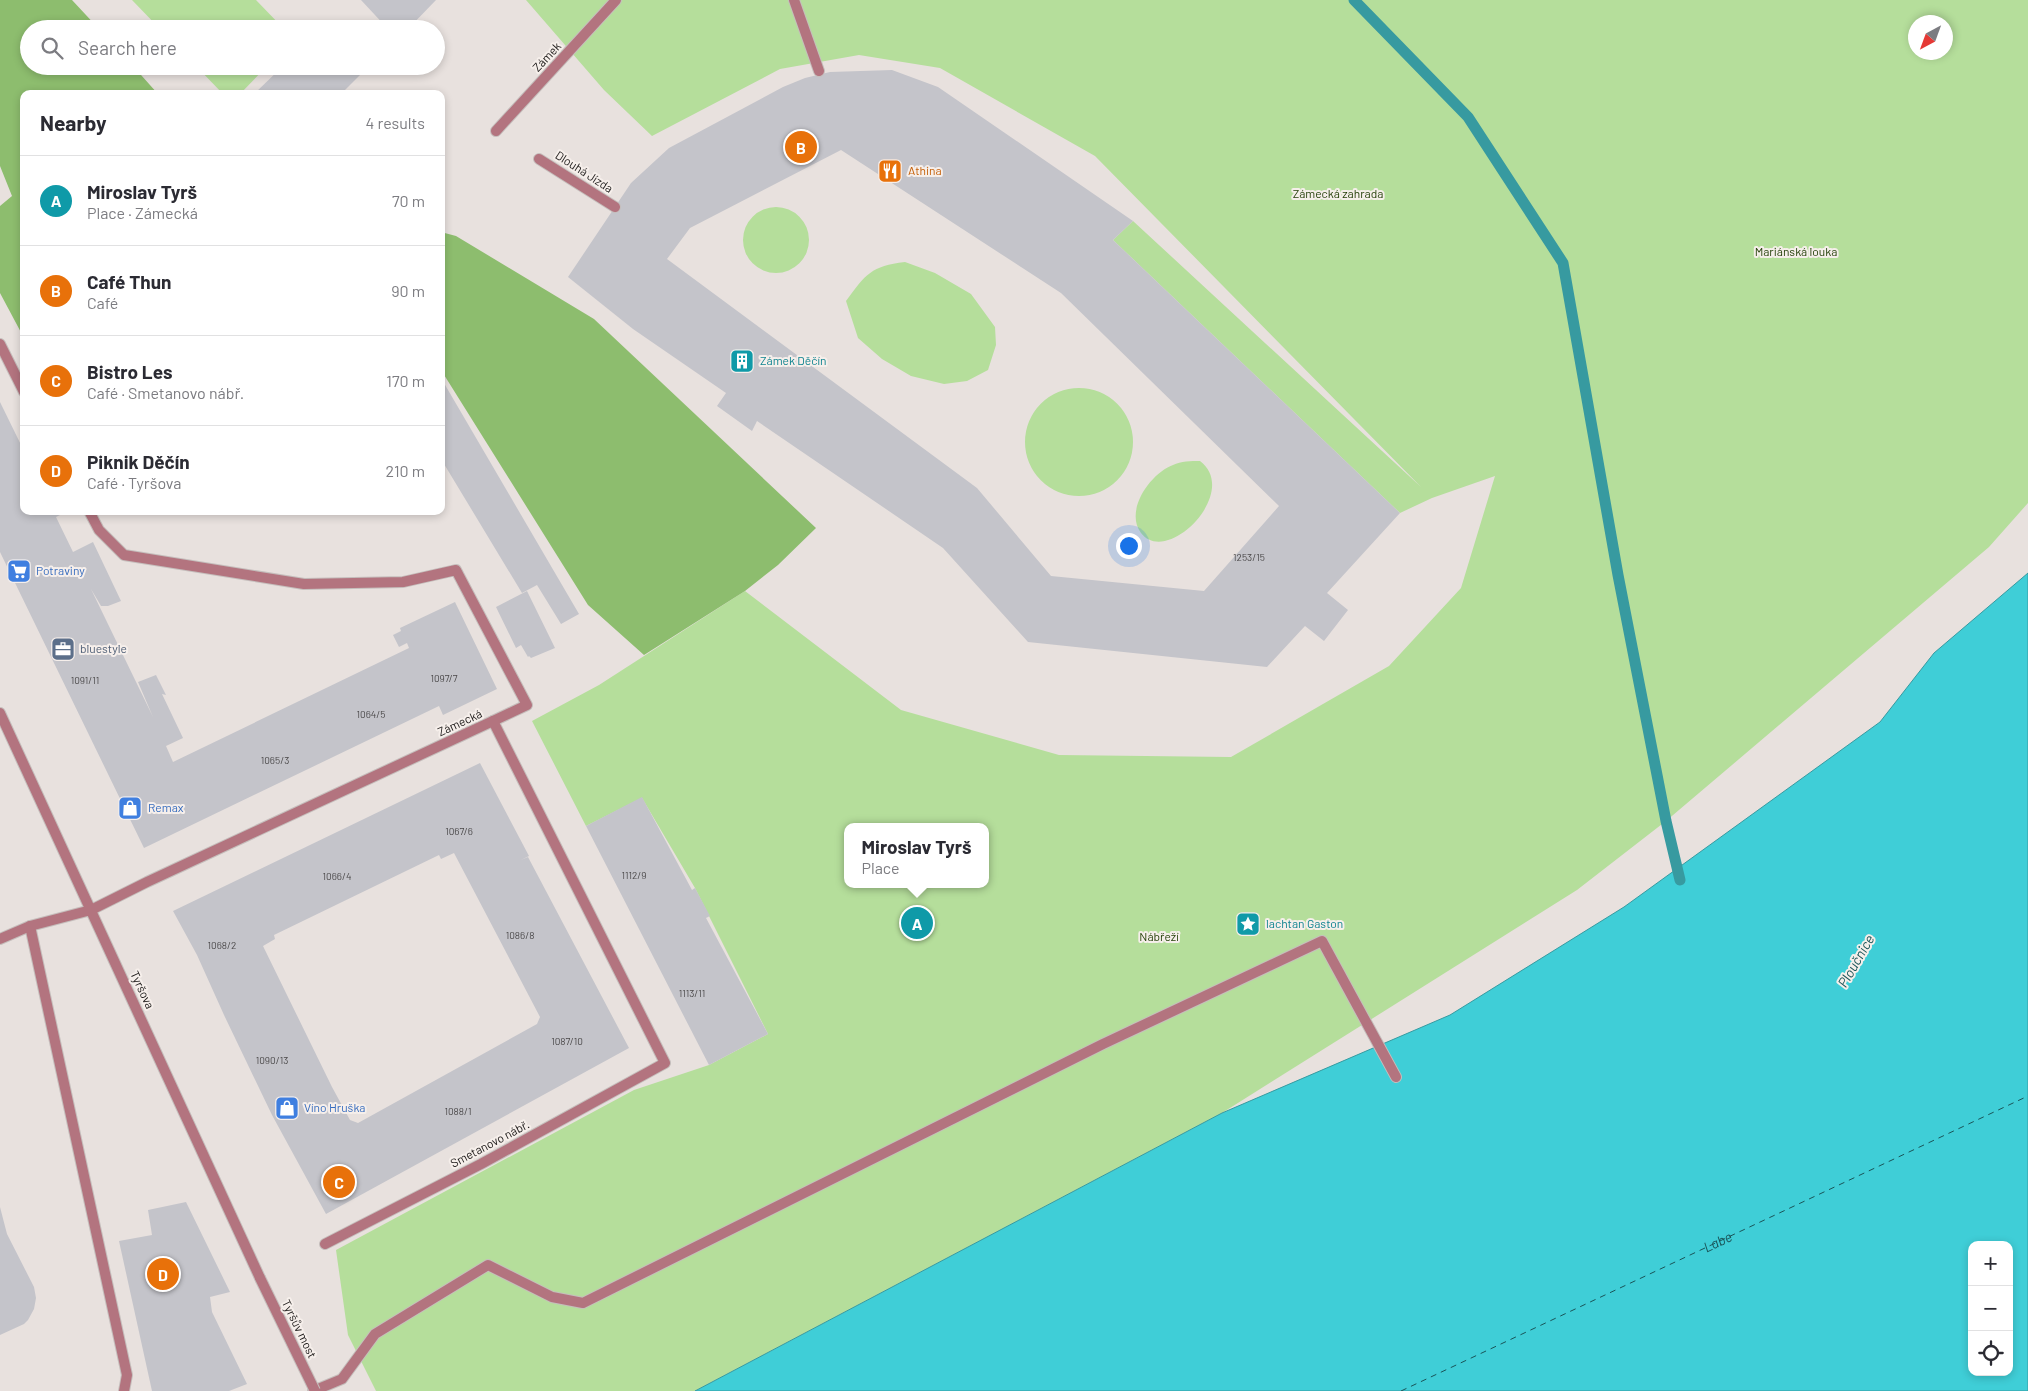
<!DOCTYPE html>
<meta charset="utf-8">
<style>
:root{--surface:#fff;--page:#f7f7f7;--text:#2b2b33;--muted:#7c7c81;--line:#e1e1e2;--accent:#0f766e}
body{margin:0;font-family:Barlow,sans-serif;background:var(--page);color:var(--text)}
.controls{position:absolute;right:15px;bottom:15px;display:grid;overflow:hidden;border-radius:10px;box-shadow:0 2px 8px #0003}
.controls button{width:45px;height:45px;display:grid;place-items:center;padding:0;border:0;border-bottom:1px solid var(--line);background:var(--surface);color:var(--text);font:25px sans-serif}
.compass{position:absolute;left:1908px;top:15px;width:45px;height:45px;border-radius:50%;background:var(--surface);box-shadow:0 2px 8px #0003;rotate:221deg}
.you{position:absolute;left:1128px;top:545px;width:18px;height:18px;margin:-12px;border:4px solid #fff;border-radius:50%;background:#1a73e8;box-shadow:0 0 0 8px #1a73e833}
.badge{display:grid;place-items:center;width:32px;height:32px;border-radius:50%;background:var(--accent);color:#fff;font-size:16px;font-weight:700}
.pin{position:absolute;translate:-50% -50%;border:2px solid #fff;box-shadow:0 1px 5px #0006}
.popup{position:absolute;left:844px;top:823px;width:145px;height:65px;box-sizing:border-box;display:grid;place-content:center;border-radius:10px;background:var(--surface);filter:drop-shadow(0 1px 4px #0005);font-size:16px;white-space:nowrap;color:var(--muted)}
.popup b{font-size:19px;color:var(--text)}
.popup::after{content:'';position:absolute;left:50%;top:100%;margin-left:-10px;border:10px solid transparent;border-top-color:var(--surface)}
.list{margin:0;padding:0;list-style:none}
h2{display:flex;justify-content:space-between;align-items:center;height:65px;margin:0;padding:0 20px;font-size:21px}
h2 small{font-size:16px;font-weight:400;color:var(--muted)}
.list li{display:grid;grid-template-columns:32px 1fr auto;gap:15px;align-items:center;box-sizing:border-box;height:90px;padding:0 20px;border-top:1px solid var(--line)}
.list b{display:block;font-size:19px;white-space:nowrap}
.list p{margin:0;font-size:16px;white-space:nowrap;color:var(--muted)}
.list em{font-size:16px;font-style:normal;color:var(--muted)}
.icon{flex:none;width:28px;height:28px;fill:none;stroke:currentColor;stroke-width:2;stroke-linecap:round;stroke-linejoin:round}
.map{position:relative;flex:none;width:2028px;height:1391px;overflow:hidden}
.search{position:absolute;background:var(--surface);box-shadow:0 2px 8px #0003;left:20px;top:20px;width:425px;height:55px;display:flex;align-items:center;gap:12px;box-sizing:border-box;padding:0 18px;border-radius:28px;color:var(--muted);font-size:19px}
.panel{position:absolute;background:var(--surface);box-shadow:0 2px 8px #0003;left:20px;top:90px;width:425px;height:425px;border-radius:10px}
.map>svg:first-child{display:block}
</style>
<div class="map">
<svg width="2028" height="1391" viewBox="0 0 2028 1391">
<rect width="100%" height="100%" fill="#e8e1de"/>
<path fill="#b5de9b" fill-rule="evenodd" d="M132,0H256L284,29H160Z
M526,0H2028V503L1989,547L1666,821L1577,890L1222,1113L695,1391H376L348,1335L336,1250L634,1090L709,1065L768,1034L695,888L642,798L586,826L532,721L599,685L745,591L901,710L1059,755L1231,757L1389,666L1461,588L1495,476L1432,498L1400,513L1113,240L1133,221L1421,487L1095,156L940,68L859,55L780,69L652,136L604,90ZM1916,22H1946V52H1916ZM848,827H986V884H848Z
M196,66H267L240,94H223Z
M743 240a33 33 0 1 1 66 0a33 33 0 1 1-66 0Z
M905,262L935,273L971,294L995,327L996,345L988,370L967,381L944,384L911,376L882,359L858,338L846,301C866,274 871,266 905,262Z
M1025 442a54 54 0 1 1 108 0a54 54 0 1 1-108 0Z
M1200,461C1241,492 1167,567 1141,533C1124,510 1151,473 1173,465C1181,461 1191,461 1200,461Z"/>
<path fill="#8dbd6e" d="M0,0H72L99,29H29V66H133L158,94H24V338L0,293V206L12,196L0,166Z
M441,232L456,236L594,319L816,528L778,565L745,591L644,655L588,605L441,370Z"/>
<path fill="#3fced7" stroke="#379aa0" fill-rule="evenodd" d="M2028,573V1391H695L1222,1113L1450,1015L1624,907L1880,722L1934,653ZM1972,1245H2009V1372H1972Z"/>
<g fill="none" stroke-linecap="round" stroke-linejoin="round">
<path stroke="#379aa0" stroke-width="11" d="M1354,0L1468,117L1563,263L1618,575L1666,821L1680,880"/>
<path stroke="#1a5458" stroke-width="1" stroke-dasharray="6 5" stroke-linecap="butt" id="s1" d="M1401,1391L2028,1096"/>
</g>
<path fill="#c4c4ca" fill-rule="evenodd" d="M361,0H436L408,29H388Z
M283,66H361L365,70L341,94H254Z
M892,70L938,87L1133,221L1113,240L1400,513L1327,593L1348,610L1324,641L1305,626L1267,667L1028,642L943,548L757,421L752,431L717,406L726,393L633,329L568,277L631,183L669,148L783,87L805,78L830,72ZM841,150L1061,293L1279,506L1204,591L1051,576L977,488L667,259L690,228Z
M441,378L579,614L561,624L537,585L522,593L441,459Z
M0,402L24,451V511H68L56,517L73,552L93,542L121,601L108,606H101L91,589L153,717L138,682L156,675L166,695L162,694L183,738L166,746L173,762L409,648L407,643L399,647L393,635L401,631L400,628L455,602L497,689L443,715L439,706L144,848L0,552Z
M527,591L555,648L531,658L529,656L528,657L521,645L516,648L496,607Z
M480,763L529,856L521,860L528,857L629,1048L326,1214L272,1115L224,1015L197,955L173,911ZM454,853L540,1017L537,1024L358,1123L350,1120L332,1087L263,946L275,939L274,935L439,855L441,859Z
M642,797L692,890L695,888L710,916L706,918L768,1034L709,1065L586,826Z
M186,1202L230,1292L210,1297L212,1312L247,1384L229,1391H152L119,1241L152,1235L148,1210Z
M0,1207L7,1234L34,1287L36,1298L34,1309L28,1320L24,1324L0,1335Z"/>
<g fill="none" stroke-linecap="round" stroke-linejoin="round">
<g stroke="#c5bebc" stroke-width="12">
<path id="lane" d="M794,0L819,71
M496,131L616,0
M539,159L615,207
M0,344L24,392
M89,511L99,530L124,555L304,584L403,582L456,570L527,705L493,721
M30,926L127,1375L124,1391
M313,1391L342,1379L375,1334L488,1265L552,1297L583,1303L1103,1044L1322,941L1396,1077"/>
</g>
<g stroke="#c5bebc" stroke-width="12">
<path id="street" d="M0,713L260,1278
M0,939L30,926L91,910L147,882L493,721L665,1063L481,1164L325,1244"/>
</g>
<use href="#lane" stroke="#b3747f" stroke-width="10"/>
<use href="#street" stroke="#b3747f" stroke-width="10"/>
<g stroke="#c5bebc" stroke-width="12" stroke-linecap="butt">
<path id="street-bridge" d="M260,1278L315,1391"/>
</g>
<use href="#street-bridge" stroke="#b3747f" stroke-width="10"/>
</g>
<defs>
<g id="restaurant-square" transform="scale(1.25)"><rect x="-9" y="-9" width="18" height="18" rx="4" fill="#e8710a" stroke="#f6efeb"/><path d="M-5-6h1v4h1v-4h1v4h1v-4h1v5L-1.5 .5V6h-2V.5L-5-1ZM5-6V6H3V1.5H1.5Q1.5-4 5-6Z" fill="#fff"/></g>
<g id="building-square" transform="scale(1.25)"><rect x="-9" y="-9" width="18" height="18" rx="4" fill="#0f9aa8" stroke="#f6efeb"/><path d="M-4-6H4V6H1V3H-1V6H-4ZM-2.5-4.3h1.7v1.8h-1.7ZM.8-4.3h1.7v1.8H.8ZM-2.5-1h1.7V.8h-1.7ZM.8-1h1.7V.8H.8Z" fill="#fff"/></g>
<g id="supermarket-square" transform="scale(1.25)"><rect x="-9" y="-9" width="18" height="18" rx="4" fill="#3f7fe0" stroke="#f6efeb"/><path d="M-6-5.5h2.5l.6 2H6L4.5 2H-2.5L-4.4-4H-6ZM-1.5 3.2a1.3 1.3 0 1 0 .1 0ZM3 3.2a1.3 1.3 0 1 0 .1 0Z" fill="#fff"/></g>
<g id="office-square" transform="scale(1.25)"><rect x="-9" y="-9" width="18" height="18" rx="4" fill="#5c6f8a" stroke="#f6efeb"/><path d="M-6-3h4V-5.5h4V-3h4V5H-6ZM-1-4.5V-3h2v-1.5ZM-6 0V1H6V0Z" fill="#fff"/></g>
<g id="shop-square" transform="scale(1.25)"><rect x="-9" y="-9" width="18" height="18" rx="4" fill="#3f7fe0" stroke="#f6efeb"/><path d="M-5-2.5h2.3a2.7 3.5 0 0 1 5.4 0H5L5.5 6h-11ZM-1.5-2.5h3a1.5 2.3 0 0 0-3 0Z" fill="#fff"/></g>
<g id="sight-square" transform="scale(1.25)"><rect x="-9" y="-9" width="18" height="18" rx="4" fill="#0f9aa8" stroke="#f6efeb"/><path d="M0-6L1.8-2.2L6-1.7L2.9 1.2L3.7 5.4L0 3.3L-3.7 5.4L-2.9 1.2L-6-1.7L-1.8-2.2Z" fill="#fff"/></g>
</defs>
<g fill-rule="evenodd">
<use href="#restaurant-square" x="890" y="171"/>
<use href="#building-square" x="742" y="361"/>
<use href="#supermarket-square" x="19" y="571"/>
<use href="#office-square" x="63" y="649"/>
<use href="#shop-square" x="130" y="808"/>
<use href="#sight-square" x="1248" y="924"/>
<use href="#shop-square" x="287" y="1108"/>
</g>
<g text-anchor="middle" stroke-width="4" stroke-linejoin="round" paint-order="stroke">
<g font-size="10" fill="#4b494a">
<text x="1249" y="561">1253/15</text>
<text x="444" y="682">1097/7</text>
<text x="85" y="684">1091/11</text>
<text x="371" y="718">1064/5</text>
<text x="275" y="764">1065/3</text>
<text x="459" y="835">1067/6</text>
<text x="634" y="879">1112/9</text>
<text x="337" y="880">1066/4</text>
<text x="520" y="939">1086/8</text>
<text x="222" y="949">1068/2</text>
<text x="692" y="997">1113/11</text>
<text x="567" y="1045">1087/10</text>
<text x="272" y="1064">1090/13</text>
<text x="458" y="1115">1088/1</text>
</g>
<g font-size="12" fill="#23201f" stroke="#f6efeb">
<text transform="translate(547 57) rotate(-47)" y="4">Zámek</text>
<text transform="translate(584 172) rotate(33)" y="4">Dlouhá Jízda</text>
<text transform="translate(460 723) rotate(-25)" y="4">Zámecká</text>
<text transform="translate(142 990) rotate(65)" y="4">Tyršova</text>
<text transform="translate(490 1144) rotate(-28)" y="4">Smetanovo nábř.</text>
<text transform="translate(299 1329) rotate(64)" y="4">Tyršův most</text>
</g>
<g font-size="12" fill="#c56008" stroke="#f6efeb" text-anchor="start">
<text x="908" y="175">Athina</text>
</g>
<g font-size="12" fill="#1e3b02" stroke="#f6efeb">
<text x="1338" y="198">Zámecká zahrada</text>
<text x="1796" y="256">Mariánská louka</text>
<text x="1159" y="941">Nábřeží</text>
</g>
<g font-size="12" fill="#0d838f" stroke="#f6efeb" text-anchor="start">
<text x="760" y="365">Zámek Děčín</text>
<text x="1266" y="928">lachtan Gaston</text>
</g>
<g font-size="12" fill="#366cbe" stroke="#f6efeb" text-anchor="start">
<text x="36" y="575">Potraviny</text>
<text x="148" y="812">Remax</text>
<text x="304" y="1112">Víno Hruška</text>
</g>
<g font-size="12" fill="#4e5e75" stroke="#f6efeb" text-anchor="start">
<text x="80" y="653">bluestyle</text>
</g>
<g font-size="14" font-style="italic" fill="#1a5458" stroke="#f6efeb">
<text transform="translate(1856 961) rotate(-60)" y="5">Ploučnice</text>
<text dy="5" stroke="none"><textPath href="#s1" startOffset="350">Labe</textPath></text>
</g>
</g>
</svg>
<div class="controls">
<button>+</button>
<button>−</button>
<button><svg class="icon" aria-label="locate" viewBox="0 0 24 24"><circle cx="12" cy="12" r="6"/><path d="M12 2v4M12 18v4M2 12h4M18 12h4"/></svg></button>
</div>
<svg class="compass" viewBox="-18 -18 36 36"><path d="M0-13l5 13h-10z" fill="#e53935"/><path d="M0 13l5-13h-10z" fill="#7c7c81"/></svg>
<div class="you"></div>
<div class="pin badge" style="left:917px;top:923px;background:#0f9aa8">A</div>
<div class="popup"><b>Miroslav Tyrš</b>Place</div>
<div class="pin badge" style="left:801px;top:147px;background:#e8710a">B</div>
<div class="pin badge" style="left:339px;top:1182px;background:#e8710a">C</div>
<div class="pin badge" style="left:163px;top:1274px;background:#e8710a">D</div>
<div class="search"><svg class="icon" aria-label="search" viewBox="0 0 24 24"><circle cx="10" cy="10" r="6"/><path d="M15 15l6 6"/></svg>Search here</div>
<section class="panel">
<h2>Nearby<small>4 results</small></h2>
<ul class="list">
<li><span class="badge" style="background:#0f9aa8">A</span><div><b>Miroslav Tyrš</b><p>Place · Zámecká</p></div><em>70 m</em></li>
<li><span class="badge" style="background:#e8710a">B</span><div><b>Café Thun</b><p>Café</p></div><em>90 m</em></li>
<li><span class="badge" style="background:#e8710a">C</span><div><b>Bistro Les</b><p>Café · Smetanovo nábř.</p></div><em>170 m</em></li>
<li><span class="badge" style="background:#e8710a">D</span><div><b>Piknik Děčín</b><p>Café · Tyršova</p></div><em>210 m</em></li>
</ul>
</section>
</div>
